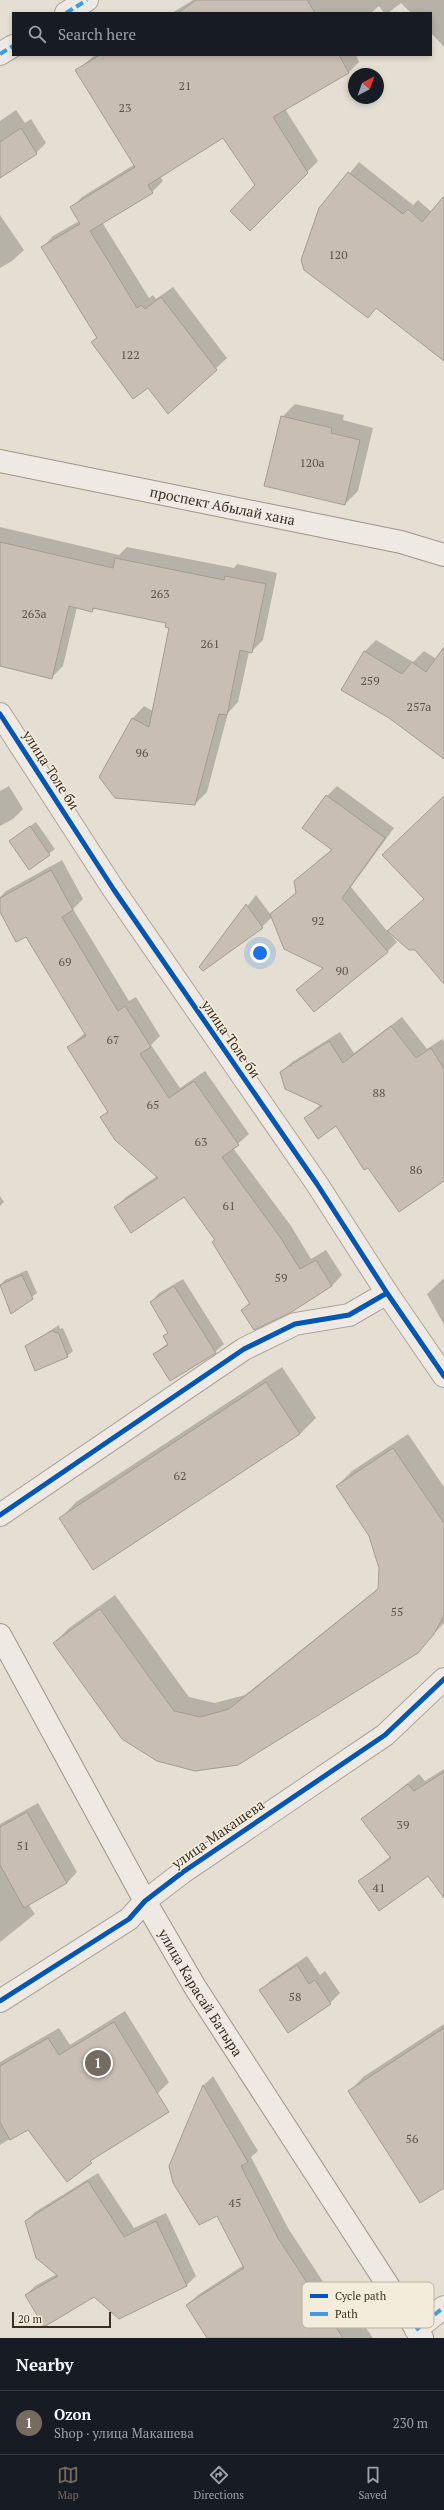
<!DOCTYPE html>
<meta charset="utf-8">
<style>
:root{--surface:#171b24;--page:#20242c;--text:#f1f3f6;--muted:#9ea1a6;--line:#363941;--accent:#766b61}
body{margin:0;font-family:"PT Serif",serif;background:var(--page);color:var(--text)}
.compass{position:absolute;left:348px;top:68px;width:36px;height:36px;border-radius:50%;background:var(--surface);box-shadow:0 2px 6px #0003;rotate:41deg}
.scale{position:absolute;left:12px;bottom:10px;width:99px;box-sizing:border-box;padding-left:4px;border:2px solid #3a2d23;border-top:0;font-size:11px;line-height:14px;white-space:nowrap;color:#3a2d23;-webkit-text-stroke:3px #f4ecdb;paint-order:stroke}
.you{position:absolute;left:260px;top:953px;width:14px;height:14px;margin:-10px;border:3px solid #fff;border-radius:50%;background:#1a73e8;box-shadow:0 0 0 6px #1a73e833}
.badge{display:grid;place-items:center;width:26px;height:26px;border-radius:50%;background:var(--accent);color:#fff;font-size:13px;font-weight:700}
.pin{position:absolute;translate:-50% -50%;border:2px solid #fff;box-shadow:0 1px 4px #0006}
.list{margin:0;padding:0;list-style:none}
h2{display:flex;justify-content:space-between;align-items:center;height:52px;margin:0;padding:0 16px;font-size:17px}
h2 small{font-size:13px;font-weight:400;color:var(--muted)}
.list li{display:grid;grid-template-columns:26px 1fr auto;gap:12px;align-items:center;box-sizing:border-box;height:64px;padding:0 16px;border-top:1px solid var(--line)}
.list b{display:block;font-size:15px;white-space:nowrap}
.list p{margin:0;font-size:13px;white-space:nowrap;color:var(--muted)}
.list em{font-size:13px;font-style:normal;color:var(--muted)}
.icon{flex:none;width:22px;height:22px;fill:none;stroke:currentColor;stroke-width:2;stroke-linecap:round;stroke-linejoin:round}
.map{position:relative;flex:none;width:444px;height:2338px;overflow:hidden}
.search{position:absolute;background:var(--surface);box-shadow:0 2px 6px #0003;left:12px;right:12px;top:12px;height:44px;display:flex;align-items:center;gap:10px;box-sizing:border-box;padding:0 14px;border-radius:0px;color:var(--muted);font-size:15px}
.sheet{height:116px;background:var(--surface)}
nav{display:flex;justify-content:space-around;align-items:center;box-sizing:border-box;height:56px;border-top:1px solid var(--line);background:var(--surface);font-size:11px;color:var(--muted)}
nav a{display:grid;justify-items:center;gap:2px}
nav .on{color:var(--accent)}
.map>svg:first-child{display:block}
</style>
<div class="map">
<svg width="444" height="2338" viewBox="0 0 444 2338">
<rect width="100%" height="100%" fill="#e5dfd3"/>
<path fill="#0003" d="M193,0H444V47L431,33V13H411L401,3L388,13H384L379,6L371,13H172Z
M95,55H356L359,62L349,72L285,109L318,161L250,230L256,186L224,136L160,176L163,181L152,192L102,222L149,298L153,295L156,299L173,287L227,358L168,413L148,386L92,343L98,337L43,247L53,236L79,221L71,208L82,197L135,164L77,70Z
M16,110L25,123L31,119L46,143L36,153L0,177V121Z
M359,162L413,205L418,200L444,223V353L377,307L368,316L320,209Z
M0,215L24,250L12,261L0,268Z
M295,404L344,415L343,420L373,428L358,491L345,504L282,417Z
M0,527L119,555L127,547L234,568L237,564L277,573L263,640L251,652H249L238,702L228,713L207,792L195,804L101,777L133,718L144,706L153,711L170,627L167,622L95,608L92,611L77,607L63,666L51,678L0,665Z
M376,640L413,662L424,651L438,660L444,655V758L364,652Z
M9,786L23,809L13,819L0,826V791Z
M337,786L394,828L351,887L388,932L425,898L444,797V961L389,933L397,942L387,952L297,990L323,968L272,917L262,927L200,967L256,895L271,915L297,892L295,881L332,849L327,796Z
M36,822L55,849L29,869L10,841Z
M62,860L83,899L73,909L129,1001L136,997L160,1036L151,1045L180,1088L205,1071L249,1134L233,1148L291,1226L311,1259L326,1250L342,1275L332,1286L242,1310L250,1302L213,1242L216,1239L184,1196L116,1207L126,1197L157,1176L101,1118L108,1111L68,1047L85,1033L26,935L0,910V897L6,891Z
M402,1017L427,1049L442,1039L444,1042V1180L368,1166L337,1125L306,1118L321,1104L281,1072L292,1062L340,1032L354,1053Z
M0,1196L4,1202L0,1206Z
M27,1270L37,1293L12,1312L0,1285L5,1280Z
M444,1278V1325L427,1294Z
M183,1279L224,1344L215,1352L154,1354L168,1343L164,1336L169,1332L151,1302L159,1293Z
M59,1325L60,1329L63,1328L73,1351L67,1356L26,1346Z
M282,1367L316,1418L300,1434L61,1518L76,1502Z
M408,1434L444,1487V1623L417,1652L237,1764L54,1643L69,1628L115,1595L189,1697L215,1703L245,1695L380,1587V1568L370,1535L337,1486L352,1471Z
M444,1769V1879L428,1875L359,1881L391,1856L363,1819L419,1774L425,1781Z
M38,1803L77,1872L67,1883L28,1904L35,1914L0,1942V1824Z
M307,1956L320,1975L325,1971L340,1993L330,2003L261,1991L270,1981Z
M125,2011L169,2082L158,2093L46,2152L28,2128L0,2145V2062L59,2028L70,2045Z
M444,2024V2186L349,2092L363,2077Z
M213,2076L258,2151L251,2157L288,2228L346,2317L355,2312L373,2338H208L187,2305L198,2295L244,2265L203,2086Z
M98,2173L134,2228L166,2213L196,2276L187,2285L119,2318L94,2296L26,2295L35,2286L57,2274L26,2221L35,2212Z"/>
<path fill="#c9beb4" stroke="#a59b92" d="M196,0H307L315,13H178Z
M100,55H339L349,73L273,117L308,173L250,231L230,211L255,185L223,138L148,185L153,193L90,231L137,308L141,305L145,309L161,297L217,370L168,414L148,388L133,399L91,342L97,338L41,247L80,224L70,207L135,167L75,70Z
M21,128L37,154L0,178V142Z
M348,172L403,214L408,209L422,222L444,196V361L376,308L368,318L304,270L301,260L319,208Z
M281,416L332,428L331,433L360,440L345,505L264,486Z
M0,542L113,568L115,558L224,580L225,576L266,584L252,653L240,650L227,715L219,714L195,805L115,798L99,777L132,718L149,727L169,628L165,627L166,623L93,608L92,612L69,606L52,679L0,666Z
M444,647V759L389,718L341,690L364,651L402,674L412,662L426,672Z
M326,795L385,838L342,898L388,952L314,1012L296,990L323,968L284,949L270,914L296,893L294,881L332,850L302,828Z
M444,796V984L415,950H409L387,931L424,899L382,855Z
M30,826L50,855L29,870L9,841Z
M51,870L73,910L62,917L118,1011L125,1006L151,1047L140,1054L169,1098L194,1081L239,1145L222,1157L280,1237L300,1269L316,1260L332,1286L290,1313L254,1330L241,1310L250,1304L212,1242L215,1240L184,1197L131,1233L114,1207L158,1178L115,1140L100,1117L108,1112L67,1047L86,1036L26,937L16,942L0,912V898Z
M246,904L263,928L203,971L199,967Z
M391,1026L416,1058L431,1048L444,1069V1181L399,1212L368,1168L364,1170L336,1126L318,1139L304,1118L322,1106L285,1089L280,1072L329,1041L343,1063Z
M22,1275L33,1299L11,1314L0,1285Z
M174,1286L216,1353L170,1381L153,1354L168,1345L163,1336L168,1333L150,1302Z
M53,1330L55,1333L58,1332L68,1357L35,1371L25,1346Z
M266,1382L300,1434L93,1570L59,1518Z
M393,1448L444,1523V1615L434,1634L418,1653L238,1765L195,1771L157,1761L122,1739L53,1643L100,1609L174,1711L200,1717L229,1709L378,1589L379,1568L369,1536L336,1486Z
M444,1772V1898L428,1876L379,1911L358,1881L391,1858L361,1819L408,1784L414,1791Z
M27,1812L67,1883L24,1908L0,1865V1827Z
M297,1965L309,1984L315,1980L331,2004L288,2033L259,1990Z
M114,2022L169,2112L90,2161L92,2163L67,2182L28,2130L10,2140L0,2122V2066L48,2038L59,2055Z
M444,2028V2188L420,2203L348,2091Z
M203,2085L248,2162L241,2166L278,2238L343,2338H207L186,2305L244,2268L217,2216L199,2225L173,2183L169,2166Z
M88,2181L124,2237L156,2221L187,2286L119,2319L94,2297L44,2327L25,2295L58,2276L36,2258L25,2221Z"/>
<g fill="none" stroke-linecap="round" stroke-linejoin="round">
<g stroke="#aba49b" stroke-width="24">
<path id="minor" d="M66,13L87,0
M0,54L13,46
M0,1515L244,1349L295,1324L349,1315L387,1293
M416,2330L444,2307"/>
</g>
<g stroke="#aba49b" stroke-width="24">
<path id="tertiary" d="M0,714L114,890L317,1184L387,1293L444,1376
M0,2001L129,1919L145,1901L183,1872L385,1735L444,1679"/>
</g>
<g stroke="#9b948b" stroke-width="24">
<g id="secondary">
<path id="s1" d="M0,461L401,542L444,555"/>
<path id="s2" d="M0,1635L145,1901L195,1987L422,2338"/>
</g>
</g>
<use href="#minor" stroke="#eeeae3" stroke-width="22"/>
<use href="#tertiary" stroke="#eeeae3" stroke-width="22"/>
<use href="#secondary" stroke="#eeeae3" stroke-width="22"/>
<path stroke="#3e9de0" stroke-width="4" stroke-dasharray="8 4" stroke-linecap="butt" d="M66,13L87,0
M0,54L13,46
M416,2330L444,2307"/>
<g stroke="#f4ecdb" stroke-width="8">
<path id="cycleway" d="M0,714L114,890L317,1184L387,1293L444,1376
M0,1515L244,1349L295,1324L349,1315L387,1293
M0,2001L129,1919L145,1901L183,1872L385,1735L444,1679"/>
</g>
<use href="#cycleway" stroke="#0057b8" stroke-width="5"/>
</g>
<g text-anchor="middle" stroke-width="3" stroke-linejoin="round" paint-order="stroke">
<g font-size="12" fill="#5e5147">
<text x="185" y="90">21</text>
<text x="125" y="112">23</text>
<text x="338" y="259">120</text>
<text x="130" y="359">122</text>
<text x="312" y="467">120а</text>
<text x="160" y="598">263</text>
<text x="34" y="618">263а</text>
<text x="210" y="648">261</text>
<text x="370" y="685">259</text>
<text x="419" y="711">257а</text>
<text x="142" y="757">96</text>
<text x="318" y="925">92</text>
<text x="65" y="966">69</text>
<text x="342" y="975">90</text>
<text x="113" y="1044">67</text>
<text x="379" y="1097">88</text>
<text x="153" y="1109">65</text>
<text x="201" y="1146">63</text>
<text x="416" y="1174">86</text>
<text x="229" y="1210">61</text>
<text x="281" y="1282">59</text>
<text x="180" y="1480">62</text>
<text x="397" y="1616">55</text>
<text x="403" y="1829">39</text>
<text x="23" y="1850">51</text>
<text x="379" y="1892">41</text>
<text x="295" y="2001">58</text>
<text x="412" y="2143">56</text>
<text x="235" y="2207">45</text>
</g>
<g font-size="14" fill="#3a2d23" stroke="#f4ecdb">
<text dy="5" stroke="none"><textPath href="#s1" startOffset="227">проспект Абылай хана</textPath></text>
<text transform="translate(51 770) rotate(57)" y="5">улица Толе би</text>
<text transform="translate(231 1039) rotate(55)" y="5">улица Толе би</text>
<text transform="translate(218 1834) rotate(-35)" y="5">улица Макашева</text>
<text dy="5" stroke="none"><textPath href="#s2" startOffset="410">улица Карасай Батыра</textPath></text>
</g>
</g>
<rect x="302" y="2282" width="132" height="46" rx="6" fill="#f4ecdb" stroke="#bcb3a4" stroke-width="1"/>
<rect x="310" y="2294" width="18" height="4" fill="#0057b8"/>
<rect x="310" y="2312" width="18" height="4" fill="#3e9de0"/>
<g font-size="11" fill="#3a2d23">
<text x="335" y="2300">Cycle path</text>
<text x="335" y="2318">Path</text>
</g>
</svg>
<svg class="compass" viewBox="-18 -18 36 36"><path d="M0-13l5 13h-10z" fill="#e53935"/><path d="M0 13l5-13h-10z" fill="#9ea1a6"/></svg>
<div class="scale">20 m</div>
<div class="you"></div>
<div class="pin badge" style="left:98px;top:2063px">1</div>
<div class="search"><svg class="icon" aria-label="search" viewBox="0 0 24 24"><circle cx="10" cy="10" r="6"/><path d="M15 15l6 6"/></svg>Search here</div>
</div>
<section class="sheet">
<h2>Nearby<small></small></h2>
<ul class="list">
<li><span class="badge">1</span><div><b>Ozon</b><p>Shop · улица Макашева</p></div><em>230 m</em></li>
</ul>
</section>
<nav>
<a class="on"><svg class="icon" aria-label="map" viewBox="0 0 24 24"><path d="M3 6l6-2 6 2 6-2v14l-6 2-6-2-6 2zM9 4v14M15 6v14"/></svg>Map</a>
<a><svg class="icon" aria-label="directions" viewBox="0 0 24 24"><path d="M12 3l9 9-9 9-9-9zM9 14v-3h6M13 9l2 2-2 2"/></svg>Directions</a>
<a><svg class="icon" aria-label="saved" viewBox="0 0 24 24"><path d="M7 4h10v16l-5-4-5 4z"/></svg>Saved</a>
</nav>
